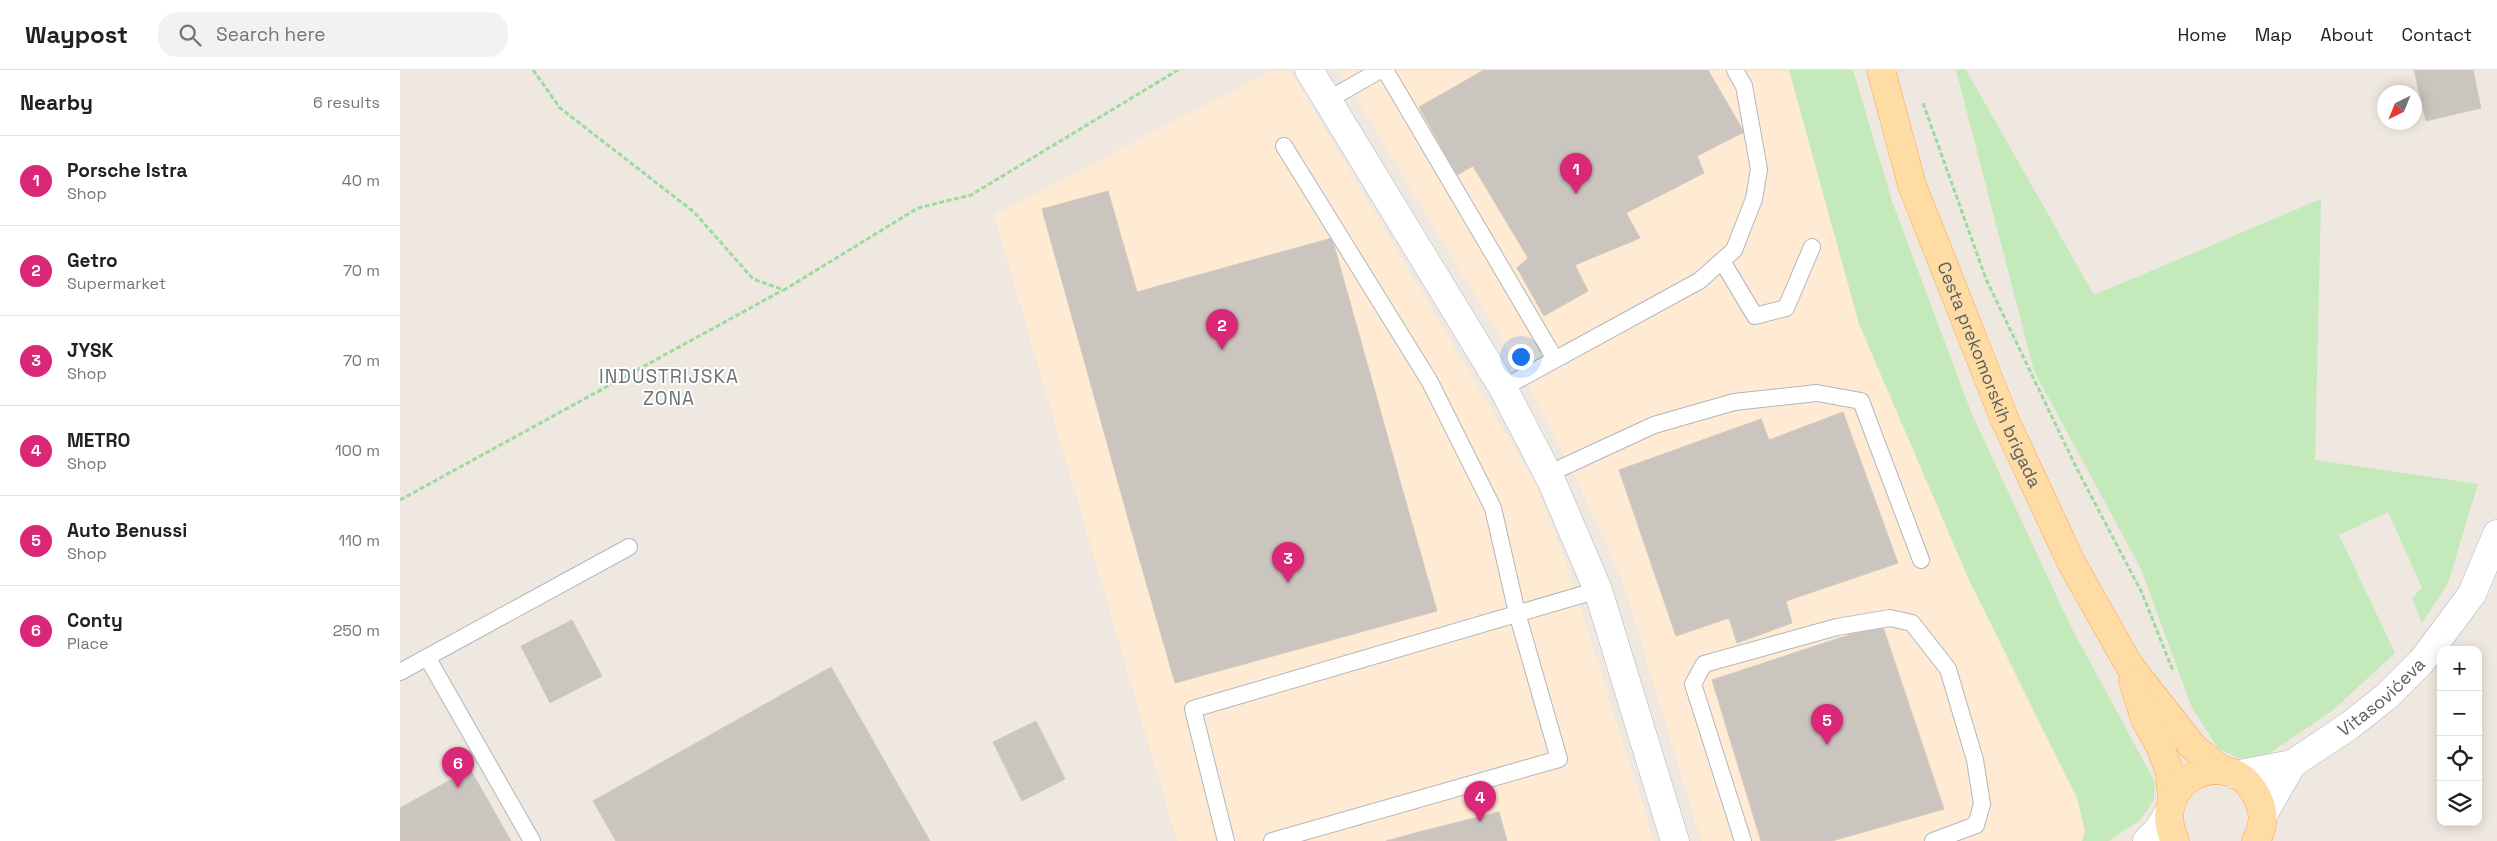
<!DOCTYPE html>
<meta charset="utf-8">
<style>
:root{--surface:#fff;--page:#f2f2f2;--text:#202124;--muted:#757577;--line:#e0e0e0;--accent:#db2777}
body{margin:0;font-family:"Space Grotesk",sans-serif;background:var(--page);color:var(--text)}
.controls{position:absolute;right:15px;bottom:15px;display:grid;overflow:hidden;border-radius:10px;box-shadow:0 2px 12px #0003}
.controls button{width:45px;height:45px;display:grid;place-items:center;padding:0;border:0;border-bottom:1px solid var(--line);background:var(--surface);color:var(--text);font:25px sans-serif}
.compass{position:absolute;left:1977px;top:15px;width:45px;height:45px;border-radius:50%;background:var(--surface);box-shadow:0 2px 12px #0003;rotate:223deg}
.you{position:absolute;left:1120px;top:286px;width:18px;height:18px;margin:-12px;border:4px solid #fff;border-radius:50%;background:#1a73e8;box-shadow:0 0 0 8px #1a73e833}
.badge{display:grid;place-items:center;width:32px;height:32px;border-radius:50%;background:var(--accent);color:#fff;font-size:16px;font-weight:700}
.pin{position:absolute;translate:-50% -41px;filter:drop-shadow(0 1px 2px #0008)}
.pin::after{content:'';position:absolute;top:26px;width:18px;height:15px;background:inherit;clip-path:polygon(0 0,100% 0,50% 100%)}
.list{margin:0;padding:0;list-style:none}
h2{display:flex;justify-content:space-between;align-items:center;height:65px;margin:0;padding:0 20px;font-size:21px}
h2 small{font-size:16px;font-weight:400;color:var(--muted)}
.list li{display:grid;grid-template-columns:32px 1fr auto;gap:15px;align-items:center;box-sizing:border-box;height:90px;padding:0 20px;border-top:1px solid var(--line)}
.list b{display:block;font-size:19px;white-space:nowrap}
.list p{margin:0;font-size:16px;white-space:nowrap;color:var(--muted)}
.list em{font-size:16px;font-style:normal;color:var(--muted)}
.icon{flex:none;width:28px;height:28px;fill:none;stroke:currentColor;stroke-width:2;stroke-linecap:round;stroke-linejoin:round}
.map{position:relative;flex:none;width:2097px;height:771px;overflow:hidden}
header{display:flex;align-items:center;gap:30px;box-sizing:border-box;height:70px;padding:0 25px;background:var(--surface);border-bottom:1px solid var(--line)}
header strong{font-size:24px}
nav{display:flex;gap:28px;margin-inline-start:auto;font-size:18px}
.search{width:350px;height:45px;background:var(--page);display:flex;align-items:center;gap:12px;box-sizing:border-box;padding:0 18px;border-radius:20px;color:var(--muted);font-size:19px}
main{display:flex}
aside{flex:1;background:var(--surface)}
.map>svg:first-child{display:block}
</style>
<header>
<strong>Waypost</strong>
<div class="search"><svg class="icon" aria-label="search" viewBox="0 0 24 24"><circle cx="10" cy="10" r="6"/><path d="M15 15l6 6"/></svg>Search here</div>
<nav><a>Home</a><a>Map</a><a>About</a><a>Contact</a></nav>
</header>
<main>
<aside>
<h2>Nearby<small>6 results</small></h2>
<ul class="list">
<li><span class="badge">1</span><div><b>Porsche Istra</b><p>Shop</p></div><em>40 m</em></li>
<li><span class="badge">2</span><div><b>Getro</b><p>Supermarket</p></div><em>70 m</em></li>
<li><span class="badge">3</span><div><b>JYSK</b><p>Shop</p></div><em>70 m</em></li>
<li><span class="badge">4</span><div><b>METRO</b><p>Shop</p></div><em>100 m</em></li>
<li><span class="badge">5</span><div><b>Auto Benussi</b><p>Shop</p></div><em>110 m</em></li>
<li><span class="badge">6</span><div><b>Conty</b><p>Place</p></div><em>250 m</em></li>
</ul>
</aside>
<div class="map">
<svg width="2097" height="771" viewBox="0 0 2097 771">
<rect width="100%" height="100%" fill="#eee8e0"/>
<path fill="#ffebd4" d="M873,0H890L1137,416L1169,501L1254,771H1021L1018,763L986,771H777L594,145Z
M939,0H1389L1459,254L1569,510L1677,728L1685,761L1682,771H1301L1223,512L1172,400L1123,305Z"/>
<path fill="#c4e9ba" d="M1389,0H1453L1492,131L1571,342L1670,555L1755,712L1754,730L1740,750L1709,771H1682L1685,761L1677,728L1569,510L1459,254Z
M1556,0H1566L1694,225L1921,129L1915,390L2078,414L2048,513L2022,553L2012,528L2022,518L1988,442L1939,465L1995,583L1932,641L1862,688H1838L1818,678L1792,638L1741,499L1634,301Z"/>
<path fill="#cbc5bf" stroke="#d3c8be" d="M1084,0H1308L1344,62L1297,86L1304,103L1226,143L1240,168L1175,195L1188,221L1144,246L1117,198L1128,188L1073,96L1057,105L1019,37Z
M2014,0H2073L2081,38L2026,51Z
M708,121L737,222L932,168L1000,411L738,484L642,139Z
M1443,342L1498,493L1386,531L1392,553L1337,573L1329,548L1276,566L1219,400L1361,349L1369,370Z
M1000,411L1037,541L775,613L738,484Z
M172,550L202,606L150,633L121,576Z
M1482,554L1544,739L1432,771H1361L1312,610Z
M431,597L530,771H216L193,731Z
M636,651L665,709L622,731L593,672Z
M70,699L111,771H0V738Z
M1099,742L1107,771H1021L1019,762Z
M1019,762L1021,771H986Z"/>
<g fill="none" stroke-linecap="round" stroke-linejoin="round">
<g stroke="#b2b6ba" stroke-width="18">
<path id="service" d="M985,0L1155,289
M928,30L980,0
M1322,191L1355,246L1386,238L1412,177
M1103,318L1299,211L1334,180L1354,129L1359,99L1344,16L1335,0
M1148,404L1254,355L1334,332L1417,323L1461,331L1521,490
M27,587L132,771
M0,602L229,477
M826,771L793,639L1198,520
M872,771L1159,689L1117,543L1093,438L1030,312L884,76
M1343,771L1293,614L1304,594L1437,557L1490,548L1512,553L1548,599L1575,690L1582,734L1576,755L1533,771"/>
</g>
<g stroke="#b2b6ba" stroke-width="29">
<g id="minor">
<path d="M909,0L1103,318L1151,410L1198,520L1275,771"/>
<path id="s1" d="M1835,705L1892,694L1949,656L1987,626L2022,591L2072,524L2097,464"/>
<path d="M1863,745L1892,694"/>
<path d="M1747,771L1759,759L1768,743"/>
</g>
</g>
<g stroke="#ffa248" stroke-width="29">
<g id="primary">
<path id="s2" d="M1481,0L1512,115L1604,348L1671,492L1729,595L1793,677L1823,701"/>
<path d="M1733,611L1745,649L1761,678L1770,704L1772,728"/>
<path d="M1775,771C1747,710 1830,671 1857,727C1865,742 1864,756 1856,771"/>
</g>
</g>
<path stroke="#9bdc9e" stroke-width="3" stroke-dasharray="5 2.5" stroke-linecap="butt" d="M133,0L160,38L294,142L353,209L384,220L518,138L571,125L778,0
M1523,33L1586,209L1677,399L1742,523L1773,601
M0,430L383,220"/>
<use href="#service" stroke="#fff" stroke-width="16"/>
<use href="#minor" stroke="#fff" stroke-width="28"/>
<use href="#primary" stroke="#ffdca4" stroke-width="28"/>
</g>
<g text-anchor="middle" stroke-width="4" stroke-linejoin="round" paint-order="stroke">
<g font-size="18" fill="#596063" stroke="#fff">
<text dy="6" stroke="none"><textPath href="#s2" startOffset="324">Cesta prekomorskih brigada</textPath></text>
<text dy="6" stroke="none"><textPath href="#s1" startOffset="170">Vitasovićeva</textPath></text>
</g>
<g font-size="19" letter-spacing="1" fill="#6a7275" stroke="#fff">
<text x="269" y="313">INDUSTRIJSKA<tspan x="269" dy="22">ZONA</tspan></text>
</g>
</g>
</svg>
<div class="controls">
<button>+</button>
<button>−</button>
<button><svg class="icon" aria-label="locate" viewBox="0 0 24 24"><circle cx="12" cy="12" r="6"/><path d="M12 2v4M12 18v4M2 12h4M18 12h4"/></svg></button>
<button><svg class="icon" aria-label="layers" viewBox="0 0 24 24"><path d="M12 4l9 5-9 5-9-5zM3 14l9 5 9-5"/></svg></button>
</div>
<svg class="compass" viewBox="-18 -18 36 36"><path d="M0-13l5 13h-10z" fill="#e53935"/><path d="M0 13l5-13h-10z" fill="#757577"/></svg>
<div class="you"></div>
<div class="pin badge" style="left:1176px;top:124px">1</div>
<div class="pin badge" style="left:822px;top:280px">2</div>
<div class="pin badge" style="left:888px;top:513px">3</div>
<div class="pin badge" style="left:1080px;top:752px">4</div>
<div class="pin badge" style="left:1427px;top:675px">5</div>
<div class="pin badge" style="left:58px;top:718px">6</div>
</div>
</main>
